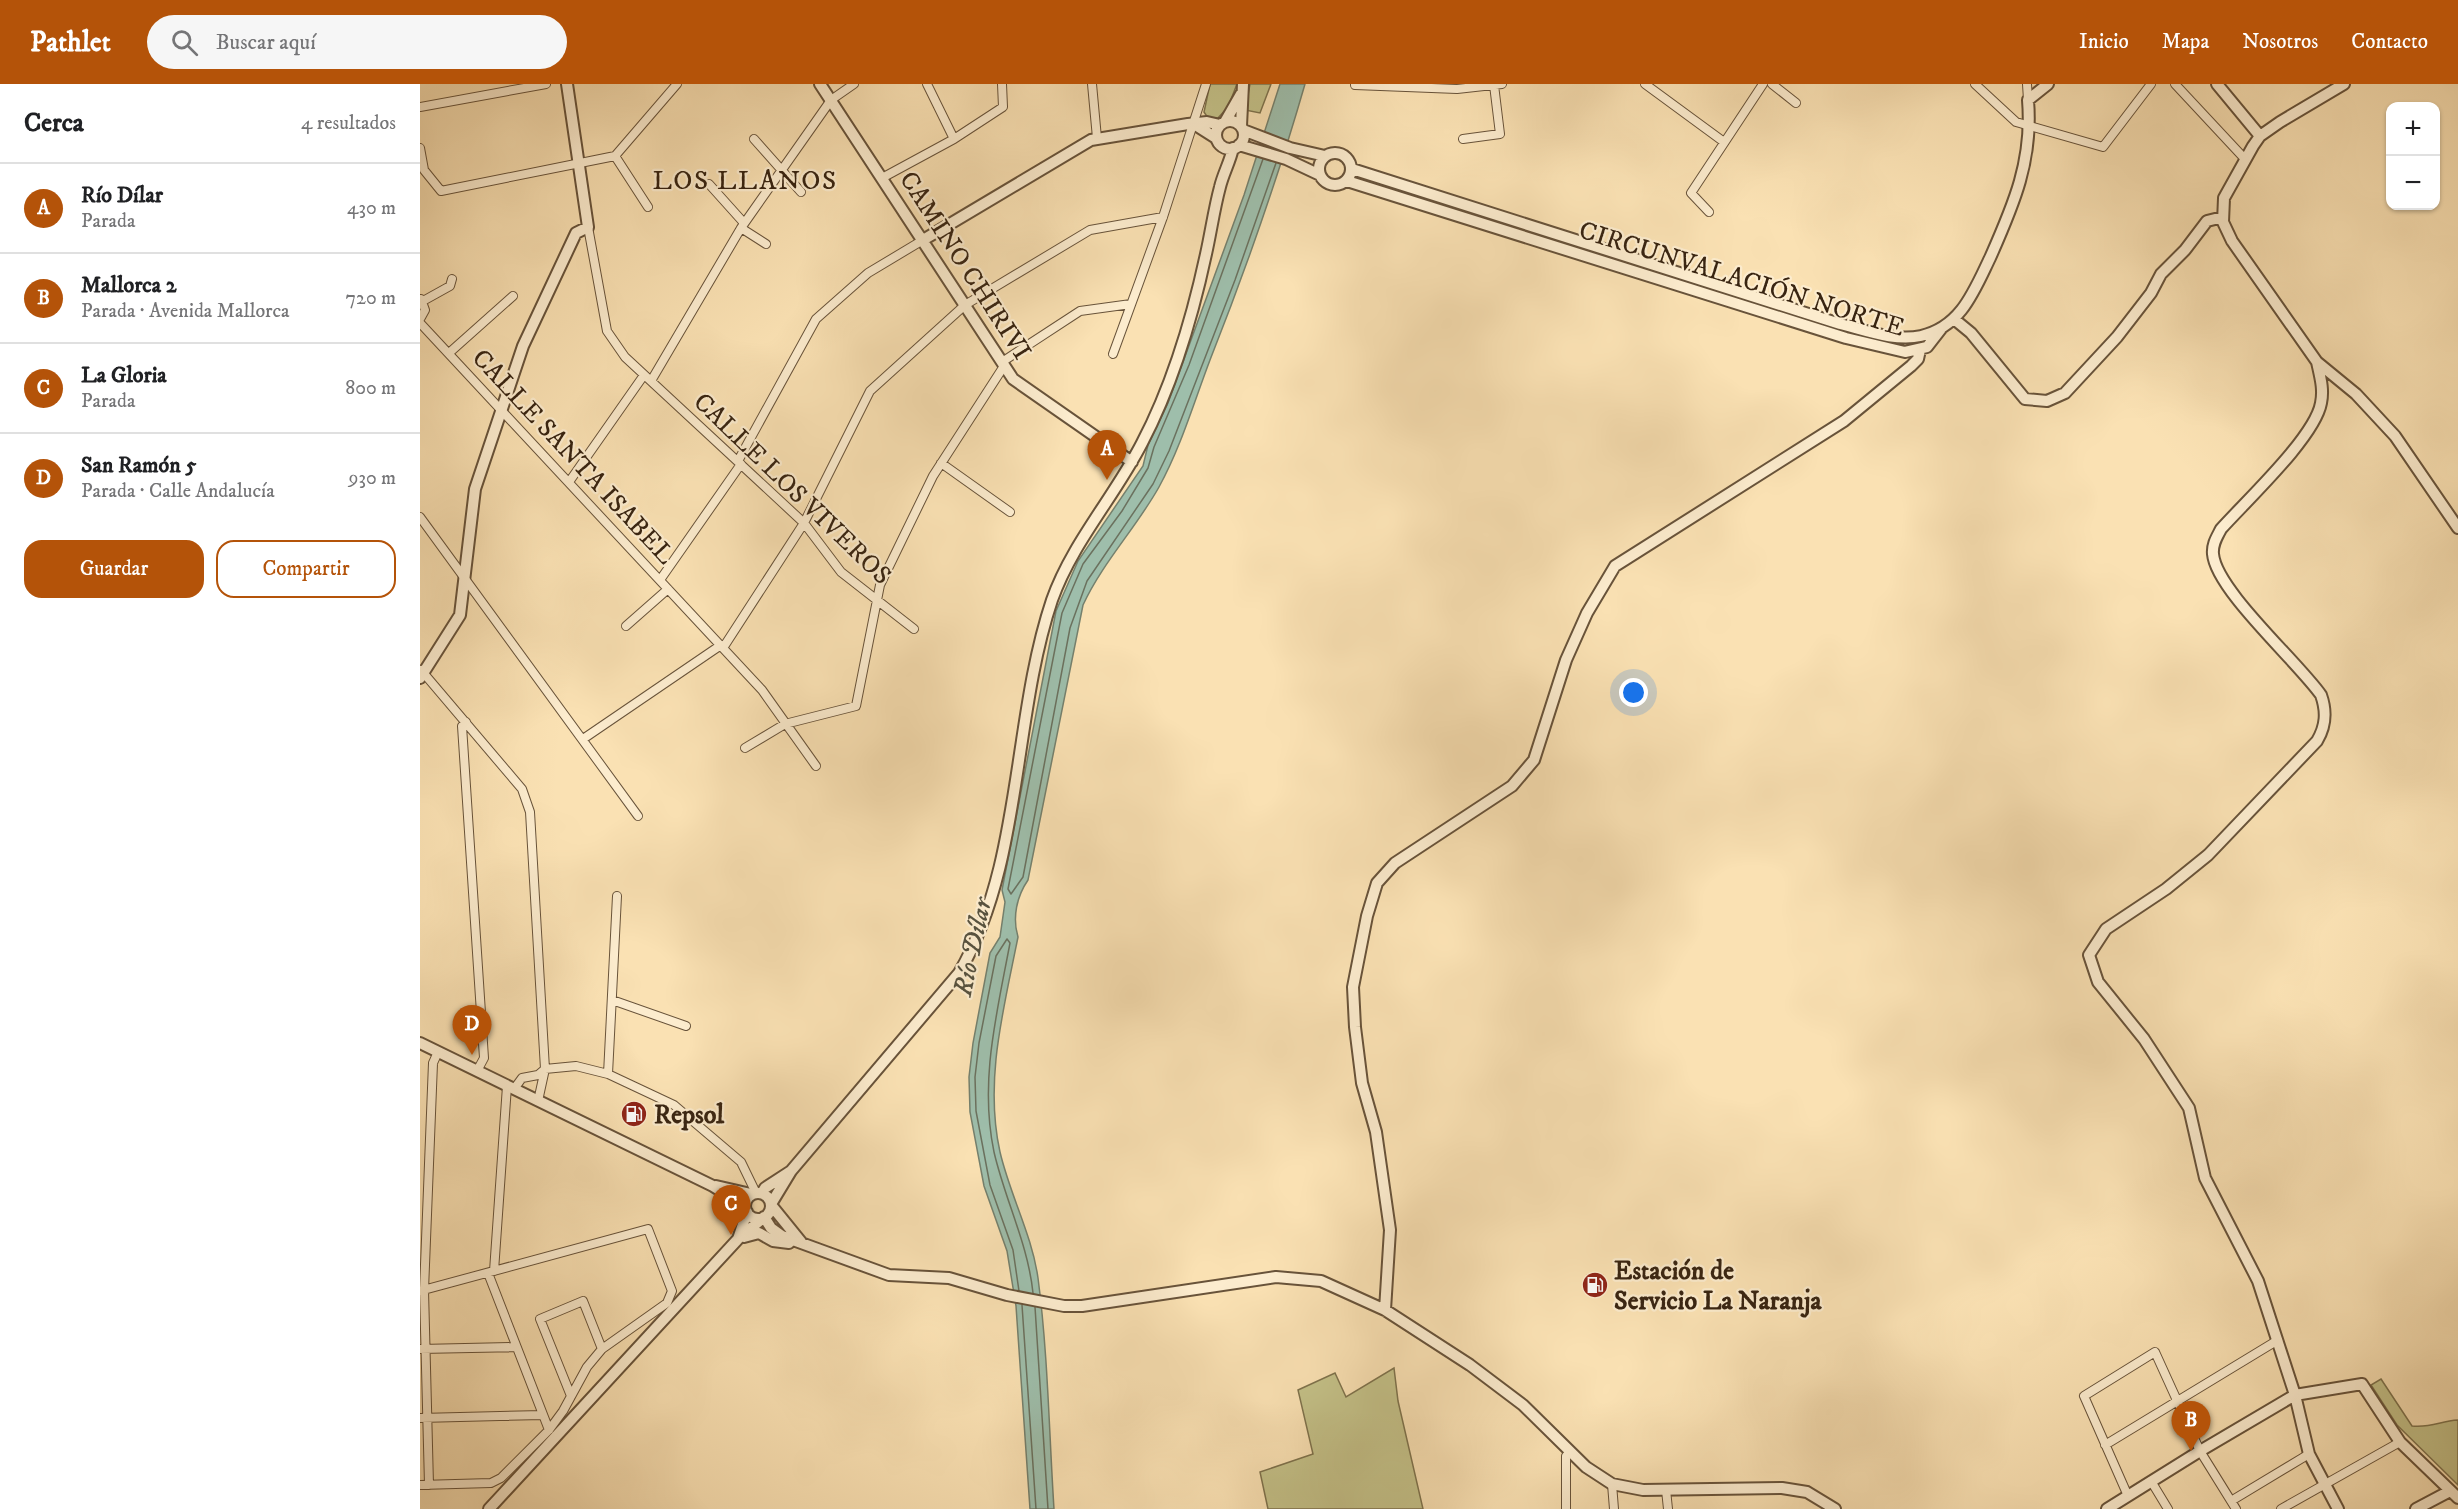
<!DOCTYPE html>
<html lang="es">
<meta charset="utf-8">
<style>
:root{--surface:#fff;--page:#f6f6f6;--text:#202124;--muted:#757577;--line:#e0e0e0;--accent:#b45309}
body{margin:0;font-family:"IM FELL DW Pica",serif;background:var(--page);color:var(--text)}
.controls{position:absolute;right:18px;top:18px;display:grid;overflow:hidden;border-radius:12px;box-shadow:0 2px 4px #0004}
.controls button{width:54px;height:54px;display:grid;place-items:center;padding:0;border:0;border-bottom:2px solid var(--line);background:var(--surface);color:var(--text);font:30px sans-serif}
.you{position:absolute;left:1214px;top:609px;width:21px;height:21px;margin:-15px;border:4px solid #fff;border-radius:50%;background:#1a73e8;box-shadow:0 0 0 9px #1a73e833}
.badge{display:grid;place-items:center;width:39px;height:39px;border-radius:50%;background:var(--accent);color:#fff;font-size:20px;font-weight:700}
.pin{position:absolute;translate:-50% -50px;filter:drop-shadow(0 2px 3px #0008)}
.pin::after{content:'';position:absolute;top:32px;width:21px;height:18px;background:inherit;clip-path:polygon(0 0,100% 0,50% 100%)}
.list{margin:0;padding:0;list-style:none}
h2{display:flex;justify-content:space-between;align-items:center;height:78px;margin:0;padding:0 24px;font-size:26px}
h2 small{font-size:20px;font-weight:400;color:var(--muted)}
.list li{display:grid;grid-template-columns:39px 1fr auto;gap:18px;align-items:center;box-sizing:border-box;height:90px;padding:0 24px;border-top:2px solid var(--line)}
.list b{display:block;font-size:22px;white-space:nowrap}
.list p{margin:0;font-size:20px;white-space:nowrap;color:var(--muted)}
.list em{font-size:20px;font-style:normal;color:var(--muted)}
.actions{display:flex;gap:12px;padding:18px 24px}
.actions a{flex:1;padding:14px 0;border:2px solid var(--accent);border-radius:18px;text-align:center;font-size:21px;color:var(--accent)}
.actions .main{background:var(--accent);color:#fff}
.icon{flex:none;width:33px;height:33px;fill:none;stroke:currentColor;stroke-width:2;stroke-linecap:round;stroke-linejoin:round}
.map{position:relative;flex:none;width:2038px;height:1425px;overflow:hidden}
header{display:flex;align-items:center;gap:36px;box-sizing:border-box;height:84px;padding:0 30px;background:var(--accent);color:#fff}
header strong{font-size:28px}
nav{display:flex;gap:33px;margin-inline-start:auto;font-size:21px}
.search{width:420px;height:54px;background:var(--page);display:flex;align-items:center;gap:15px;box-sizing:border-box;padding:0 21px;border-radius:33px;color:var(--muted);font-size:22px}
main{display:flex}
aside{flex:1;background:var(--surface)}
.map>svg:first-child{display:block}
</style>
<header>
<strong>Pathlet</strong>
<div class="search"><svg class="icon" aria-label="search" viewBox="0 0 24 24"><circle cx="10" cy="10" r="6"/><path d="M15 15l6 6"/></svg>Buscar aquí</div>
<nav><a>Inicio</a><a>Mapa</a><a>Nosotros</a><a>Contacto</a></nav>
</header>
<main>
<aside>
<h2>Cerca<small>4 resultados</small></h2>
<ul class="list">
<li><span class="badge">A</span><div><b>Río Dílar</b><p>Parada</p></div><em>430 m</em></li>
<li><span class="badge">B</span><div><b>Mallorca 2</b><p>Parada · Avenida Mallorca</p></div><em>720 m</em></li>
<li><span class="badge">C</span><div><b>La Gloria</b><p>Parada</p></div><em>800 m</em></li>
<li><span class="badge">D</span><div><b>San Ramón 5</b><p>Parada · Calle Andalucía</p></div><em>930 m</em></li>
</ul>
<div class="actions"><a class="main">Guardar</a><a>Compartir</a></div>
</aside>
<div class="map">
<svg width="2038" height="1425" viewBox="0 0 2038 1425">
<rect width="100%" height="100%" fill="#fae1b3"/>
<filter id="stains"><feTurbulence type="fractalNoise" baseFrequency=".00333" numOctaves="4"/><feColorMatrix values="0 0 0 0 .2 0 0 0 0 .09 0 0 0 0 .02 0 0 0 .5 -.17"/></filter>
<radialGradient id="worn" r=".72"><stop offset=".6" stop-color="#630" stop-opacity="0"/><stop offset="1" stop-color="#630" stop-opacity=".3"/></radialGradient>
<path fill="#c4c188" stroke="#7e724c" stroke-width="1.5" d="M790,0H817L808,23L798,34H788L784,28Z
M830,0H851L840,29L825,26Z
M974,1284L978,1317L1003,1425H848L840,1388L893,1370L878,1306L915,1289L926,1313Z
M1961,1295L1992,1342C2012,1344 2020,1337 2038,1336V1401L1977,1341L1951,1301Z"/>
<path fill="#9ebeab" stroke="#75806d" stroke-width="1.5" d="M860,0H885C858,94 826,185 790,276C774,318 761,363 739,403C716,444 683,478 663,521L608,796C597,812 592,833 598,853C584,924 564,996 580,1068C590,1111 612,1151 618,1194C628,1270 629,1348 634,1425H610L596,1222L587,1167L564,1102L550,1028L549,993L553,959L570,869L580,853L585,818L582,806L636,527L658,477L723,382L728,361L748,319L824,111Z"/>
<g fill="none" stroke-linecap="round" stroke-linejoin="round">
<path stroke="#6b715e" stroke-width="1.5" d="M843,75L769,281L734,363L728,384L702,427L663,480L642,529L588,805L591,810L603,793L650,544L667,497L733,400L749,367L815,196L856,79
M599,1207L593,1166L570,1101L556,1027L555,993L559,959L576,872L587,855L590,859C577,929 559,997 574,1068C585,1116 608,1160 613,1209
M602,1221L616,1425
M615,1223L628,1425"/>
<g stroke="#68533a" stroke-width="10">
<path id="minor" d="M507,0L534,55
M672,0L677,54
M1225,0L1304,58
M1352,0L1376,19
M1555,0L1596,38L1683,63L1731,0
M1607,0L1608,16
M1755,0L1824,74
M935,1L1037,5L1082,0
M0,23L126,0
M334,55L381,108
M1043,55L1080,50L1074,1
M0,64L4,86L21,107L195,72L257,0
M195,72L228,123
M462,94L534,55L583,23L582,0
M289,100L324,139
M1289,128L1271,109L1343,0
M168,143L187,247L205,273L384,439L421,488L494,545
M321,144L346,160
M3,217L30,202L32,195
M0,235L5,226L1,215
M0,239L342,606L396,682
M29,269L93,212
M693,270L743,133L786,0
M582,278L660,227L711,220
M231,297L321,144L411,16L434,0
M318,377L396,235L448,189L503,156
M521,379L590,428
M149,398L224,291
M0,433L218,732
M240,496L321,380
M206,542L248,505
M303,564L384,439L450,307L545,221L670,146L743,133
M1,586L102,705L110,728L125,985L118,1017
M46,638L42,642L64,974L57,987
M163,655L301,561
M325,664L365,640L436,622L460,501L513,392L584,282
M192,916L266,942
M125,985L156,982L188,990L254,1021L321,1078L336,1109
M188,990L197,812
M94,1005L102,994L118,991L125,985
M74,1187L87,1002
M68,1189L129,1346
M0,1207L228,1145L252,1207L247,1219L182,1265L167,1283L143,1327L129,1346L81,1394L71,1399L0,1401
M0,1265L96,1263
M151,1312L120,1235L163,1217L182,1265
M0,1334L123,1331
M1685,1361L1858,1256
M1731,1397L1748,1425
M1192,1400L1194,1425
M9,1401L4,1206L13,979L18,968
M1246,1406L1248,1425
M1708,1412L1664,1312L1735,1268L1780,1367L1816,1425
M1811,1417L1889,1370
M1146,1425V1372L1150,1368
M1861,1425L1980,1358"/>
</g>
<g stroke="#68533a" stroke-width="14">
<path id="tertiary" d="M400,0L593,295L712,378
M1797,0L1840,52
M1924,0L1860,38L1840,52L1833,62L1804,114L1803,138L1812,157L1897,278L1936,310L1975,352L2038,444
M796 51a14 14 0 1 1 28 0a14 14 0 1 1-28 0Z
M805,38L821,10
M774,40L796,54
M821,42L823,0
M823,46L870,64L905,72
M819,61L866,75L900,91
M899 85a16 16 0 1 1 32 0a16 16 0 1 1-32 0Z
M932,85L1420,240C1445,246 1475,258 1501,252C1541,243 1554,207 1570,174C1594,120 1613,76 1608,16L1628,0
M927,97L1426,254L1485,268L1507,263L1521,245
M503,156L671,56L768,40L787,38L800,41
M1534,235L1551,249L1605,315L1627,317L1645,309L1697,253L1731,209L1741,190L1765,166L1787,137L1803,133
M1897,278C1900,292 1904,305 1901,319C1895,353 1826,417 1801,445C1797,453 1792,460 1793,470C1796,506 1878,578 1901,611C1907,628 1906,642 1897,657L1788,771L1746,805L1686,845L1669,871L1678,898L1724,955L1769,1024L1785,1094L1838,1197L1875,1311L1889,1370L1918,1425
M0,594L40,531L55,405L103,262L156,149L168,143L147,0
M0,959L293,1102L325,1122
M296,1102L331,1110
M325 1122a13 13 0 1 1 26 0a13 13 0 1 1-26 0Z
M342,1109L345,1104L371,1087
M351,1120L371,1087L539,889C603,779 592,635 632,516C652,459 695,412 722,359C753,300 772,235 786,170C791,148 794,125 800,103C803,90 810,78 813,64
M351,1121L381,1158
M344,1133L351,1144L362,1152L469,1191L529,1194L587,1211L644,1222H662L856,1193L901,1197L965,1226L1050,1281L1103,1321L1166,1383L1192,1400L1223,1406L1362,1404L1387,1408L1415,1425
M324,1153L339,1149L353,1157L369,1159
M318,1155L327,1128
M965,1226L970,1146L956,1048L942,999L935,943L933,903L947,832L957,799L975,779L1092,702L1114,676L1146,576L1167,529L1195,482L1424,337L1491,282L1498,275L1500,266
M69,1425L318,1155L343,1134
M1687,1425L1780,1367L1875,1311L1942,1300L1980,1358L2038,1414
M1996,1425L2030,1407"/>
</g>
<use href="#minor" stroke="#fcecce" stroke-width="8"/>
<use href="#tertiary" stroke="#fcecce" stroke-width="10"/>
</g>
<defs>
<g id="fuel-disc" transform="scale(1.35)"><circle r="9.5" fill="#8f2418" stroke="#fcecce"/><path d="M-5.5-6h7V0h2V4h1.3V-2.5L3-4.5l.8-.8L6-3V5H2.5V1h-1V6h-7ZM-4.2-4.7v3.2H.2V-4.7Z" fill="#fff"/></g>
</defs>
<g fill-rule="evenodd">
<use href="#fuel-disc" x="214" y="1030"/>
<use href="#fuel-disc" x="1175" y="1201"/>
</g>
<g text-anchor="middle" stroke-width="4.5" stroke-linejoin="round" paint-order="stroke">
<g font-size="26" fill="#382411" stroke="#fcecce">
<text transform="translate(546 181) rotate(57)" y="9">CAMINO CHIRIVI</text>
<text transform="translate(1322 194) rotate(17)" y="9">CIRCUNVALACIÓN NORTE</text>
<text transform="translate(154 372) rotate(47)" y="9">CALLE SANTA ISABEL</text>
<text transform="translate(373 404) rotate(44)" y="9">CALLE LOS VIVEROS</text>
</g>
<g font-size="26" font-weight="bold" fill="#382411" stroke="#fcecce" text-anchor="start">
<text x="234" y="1039">Repsol</text>
<text x="1194" y="1195">Estación de<tspan x="1194" dy="30">Servicio La Naranja</tspan></text>
</g>
<g font-size="27" letter-spacing="1.5" fill="#382411" stroke="#fcecce">
<text x="325" y="105">LOS LLANOS</text>
</g>
<g font-size="27" font-style="italic" fill="#57523f" stroke="#fcecce">
<text transform="translate(552 863) rotate(-78)" y="9">Río Dílar</text>
</g>
</g>
<rect width="100%" height="100%" filter="url(#stains)"/>
<rect width="100%" height="100%" fill="url(#worn)"/>
</svg>
<div class="controls">
<button>+</button>
<button>−</button>
</div>
<div class="you"></div>
<div class="pin badge" style="left:687px;top:396px">A</div>
<div class="pin badge" style="left:1771px;top:1367px">B</div>
<div class="pin badge" style="left:311px;top:1151px">C</div>
<div class="pin badge" style="left:52px;top:971px">D</div>
</div>
</main>
